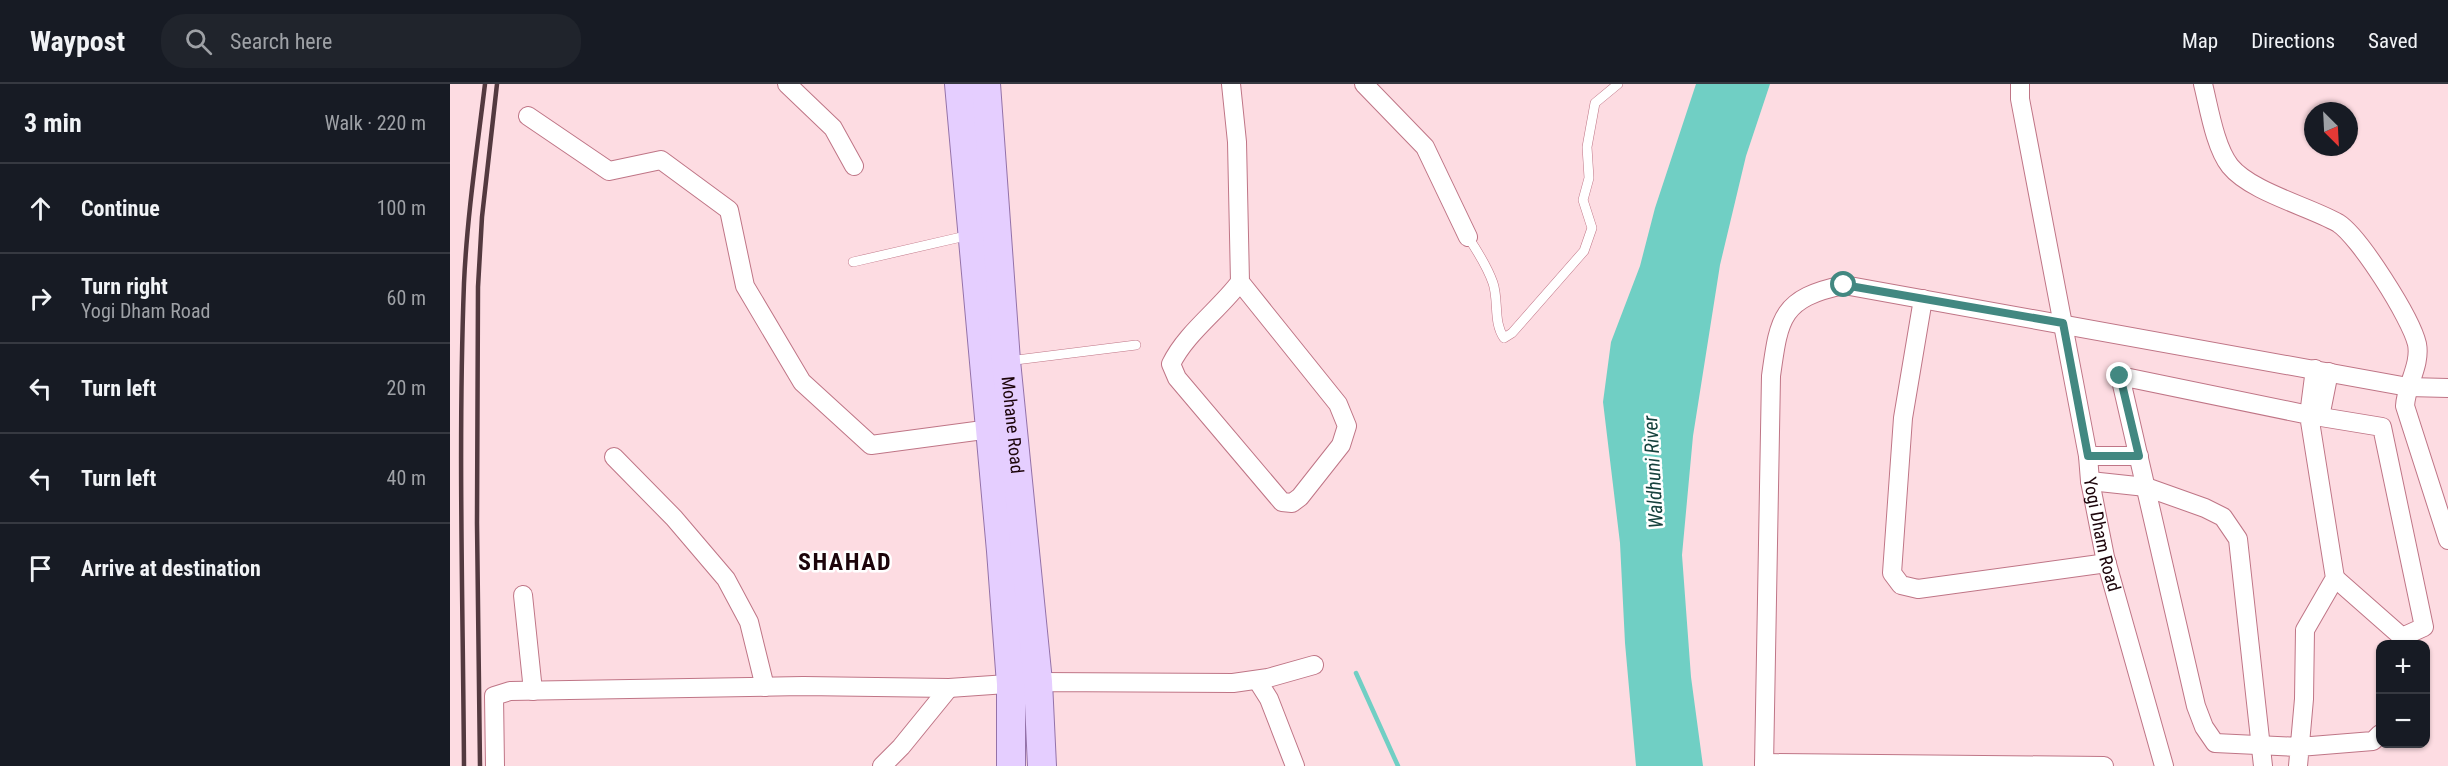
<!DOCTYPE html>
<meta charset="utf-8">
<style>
:root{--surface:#171b24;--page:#20242c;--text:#f1f3f6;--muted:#9ea1a6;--line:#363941}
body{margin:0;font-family:"Roboto Condensed",sans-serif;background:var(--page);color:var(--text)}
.controls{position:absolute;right:18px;bottom:18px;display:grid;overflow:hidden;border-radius:12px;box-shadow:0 2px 4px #0004}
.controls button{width:54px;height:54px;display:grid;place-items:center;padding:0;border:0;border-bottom:2px solid var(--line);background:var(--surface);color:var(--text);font:30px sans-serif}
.compass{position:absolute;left:1854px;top:18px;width:54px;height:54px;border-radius:50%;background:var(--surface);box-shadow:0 2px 4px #0004;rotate:156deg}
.stop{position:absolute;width:18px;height:18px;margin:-14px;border:4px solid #428881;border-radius:50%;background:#fff}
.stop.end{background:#428881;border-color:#fff;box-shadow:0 2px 6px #0008}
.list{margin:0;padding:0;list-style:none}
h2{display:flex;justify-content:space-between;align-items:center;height:78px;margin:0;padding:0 24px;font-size:26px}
h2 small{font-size:20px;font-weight:400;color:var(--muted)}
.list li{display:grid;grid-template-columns:39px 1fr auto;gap:18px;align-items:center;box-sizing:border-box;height:90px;padding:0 24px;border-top:2px solid var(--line)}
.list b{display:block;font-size:22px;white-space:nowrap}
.list p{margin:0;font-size:20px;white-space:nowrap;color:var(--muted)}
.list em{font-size:20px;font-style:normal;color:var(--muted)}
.icon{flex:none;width:33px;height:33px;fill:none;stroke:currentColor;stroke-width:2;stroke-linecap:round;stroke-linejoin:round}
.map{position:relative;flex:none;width:1998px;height:682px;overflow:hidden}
header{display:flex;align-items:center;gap:36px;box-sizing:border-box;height:84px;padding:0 30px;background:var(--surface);border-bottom:2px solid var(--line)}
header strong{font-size:28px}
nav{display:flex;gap:33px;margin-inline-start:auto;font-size:21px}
.search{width:420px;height:54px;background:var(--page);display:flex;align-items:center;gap:15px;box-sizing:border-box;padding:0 21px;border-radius:24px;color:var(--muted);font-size:22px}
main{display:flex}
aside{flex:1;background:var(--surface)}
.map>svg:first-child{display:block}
</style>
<header>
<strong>Waypost</strong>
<div class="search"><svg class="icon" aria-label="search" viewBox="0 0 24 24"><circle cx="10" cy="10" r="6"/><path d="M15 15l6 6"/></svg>Search here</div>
<nav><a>Map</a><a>Directions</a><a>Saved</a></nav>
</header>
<main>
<aside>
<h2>3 min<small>Walk · 220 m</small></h2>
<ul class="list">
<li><svg class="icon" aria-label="ahead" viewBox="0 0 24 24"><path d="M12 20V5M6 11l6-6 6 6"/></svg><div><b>Continue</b></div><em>100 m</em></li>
<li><svg class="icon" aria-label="right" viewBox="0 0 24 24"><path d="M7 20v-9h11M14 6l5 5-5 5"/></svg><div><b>Turn right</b><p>Yogi Dham Road</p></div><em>60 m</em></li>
<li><svg class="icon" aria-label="left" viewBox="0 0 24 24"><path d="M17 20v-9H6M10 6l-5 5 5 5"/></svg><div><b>Turn left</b></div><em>20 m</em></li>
<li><svg class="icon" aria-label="left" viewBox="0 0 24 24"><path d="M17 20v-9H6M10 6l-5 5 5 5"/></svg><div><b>Turn left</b></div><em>40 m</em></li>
<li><svg class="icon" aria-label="arrive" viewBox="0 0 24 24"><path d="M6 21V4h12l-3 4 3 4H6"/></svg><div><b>Arrive at destination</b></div></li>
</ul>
</aside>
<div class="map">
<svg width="1998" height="682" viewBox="0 0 1998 682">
<rect width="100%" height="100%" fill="#fddce2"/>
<path fill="#70cfc4" d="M1246,0H1320L1296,72L1270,181L1243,352L1232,471L1241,593L1253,682H1186L1175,559L1170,459L1153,318L1161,258L1190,182L1205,124Z"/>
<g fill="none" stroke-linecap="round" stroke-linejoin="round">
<path stroke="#70cfc4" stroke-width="4.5" d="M906,589L948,682"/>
<g stroke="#bf7586" stroke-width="10">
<path id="service" d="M1018,153C1028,168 1037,182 1043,199C1049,217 1043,238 1054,254L1062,249L1134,167L1142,144L1133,116L1139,94L1137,63L1145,19L1168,0
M403,178L520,151
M558,277L686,261"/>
</g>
<g stroke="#bf7586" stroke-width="20">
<g id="minor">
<path d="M337,0L383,44L404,82"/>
<path d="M781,0L787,58L790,198L888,320L897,342L891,361L850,413L842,419L832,418L727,294L721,280C736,249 769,226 790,198"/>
<path d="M914,0L975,63L1018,153"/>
<path id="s1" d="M1570,0V15L1638,372L1640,397L1655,473L1714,682"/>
<path d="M1753,0C1759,24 1765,63 1780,82C1801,108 1858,122 1888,139C1909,152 1961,234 1967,260C1971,281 1956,301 1955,322L1998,456"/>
<path d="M78,32L159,87L211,76L279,126L295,202L352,298L421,361L548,344"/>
<path d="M1473,215L1453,334L1442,489L1451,501L1468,505L1657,479"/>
<path d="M1865,285L1859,331L1932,343L1974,543L1952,553L1885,494"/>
<path d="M1870,333L1879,288"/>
<path d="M1638,372H1689"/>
<path d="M164,373L224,434L276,495L299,538L315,603"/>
<path d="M1640,397L1696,403L1755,424L1773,433L1788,455L1813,682"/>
<path d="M73,511L83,607"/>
<path d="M807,596L819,615L845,682"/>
<path d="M1314,679L1654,682"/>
<path d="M45,682L44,612L60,607L353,602L499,604L588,598L783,599L818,594L864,581"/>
<path d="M432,682L451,663L499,604"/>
<path d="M1314,682L1321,292C1329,234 1331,214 1394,201L1958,303L1998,304"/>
<path d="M1848,682L1854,615L1855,546L1885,494L1859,331L1670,292L1746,622L1754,643L1765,659L1849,663L1923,657L1930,650"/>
</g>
</g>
<g stroke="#9472a9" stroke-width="30">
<g id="primary">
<path d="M509,0L551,467L561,600V682"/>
<path id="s2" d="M536,0L556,277L588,598L592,682"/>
</g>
</g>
<use href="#service" stroke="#fff" stroke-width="9"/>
<use href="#minor" stroke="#fff" stroke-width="18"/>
<use href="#primary" stroke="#e5ceff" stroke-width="28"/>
<path stroke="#53393f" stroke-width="4.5" d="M14,682C13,521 8,360 14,199C17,133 27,66 35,0
M30,682L27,439L28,203L32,133L47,0"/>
</g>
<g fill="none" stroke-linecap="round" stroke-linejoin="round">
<path stroke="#428881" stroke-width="8" d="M1394,201L1613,239L1638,372H1689L1670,292"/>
</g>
<g text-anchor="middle" stroke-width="5" stroke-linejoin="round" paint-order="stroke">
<g font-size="18" fill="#1c040a" stroke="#fff">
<text dy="6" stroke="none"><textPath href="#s2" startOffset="342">Mohane Road</textPath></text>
<text dy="6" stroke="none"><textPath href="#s1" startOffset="458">Yogi Dham Road</textPath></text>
</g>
<g font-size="20" font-style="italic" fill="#16423d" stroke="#fff">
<text transform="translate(1203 388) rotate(-93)" y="7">Waldhuni River</text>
</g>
<g font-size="24" font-weight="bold" letter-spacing="1.5" fill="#1c040a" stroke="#fff">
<text x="395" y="486">SHAHAD</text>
</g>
</g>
</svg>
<div class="controls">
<button>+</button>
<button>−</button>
</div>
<svg class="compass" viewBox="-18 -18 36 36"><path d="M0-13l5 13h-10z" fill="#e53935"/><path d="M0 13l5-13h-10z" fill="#9ea1a6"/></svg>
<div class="stop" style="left:1394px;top:201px"></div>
<div class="stop end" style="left:1670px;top:292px"></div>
</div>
</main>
